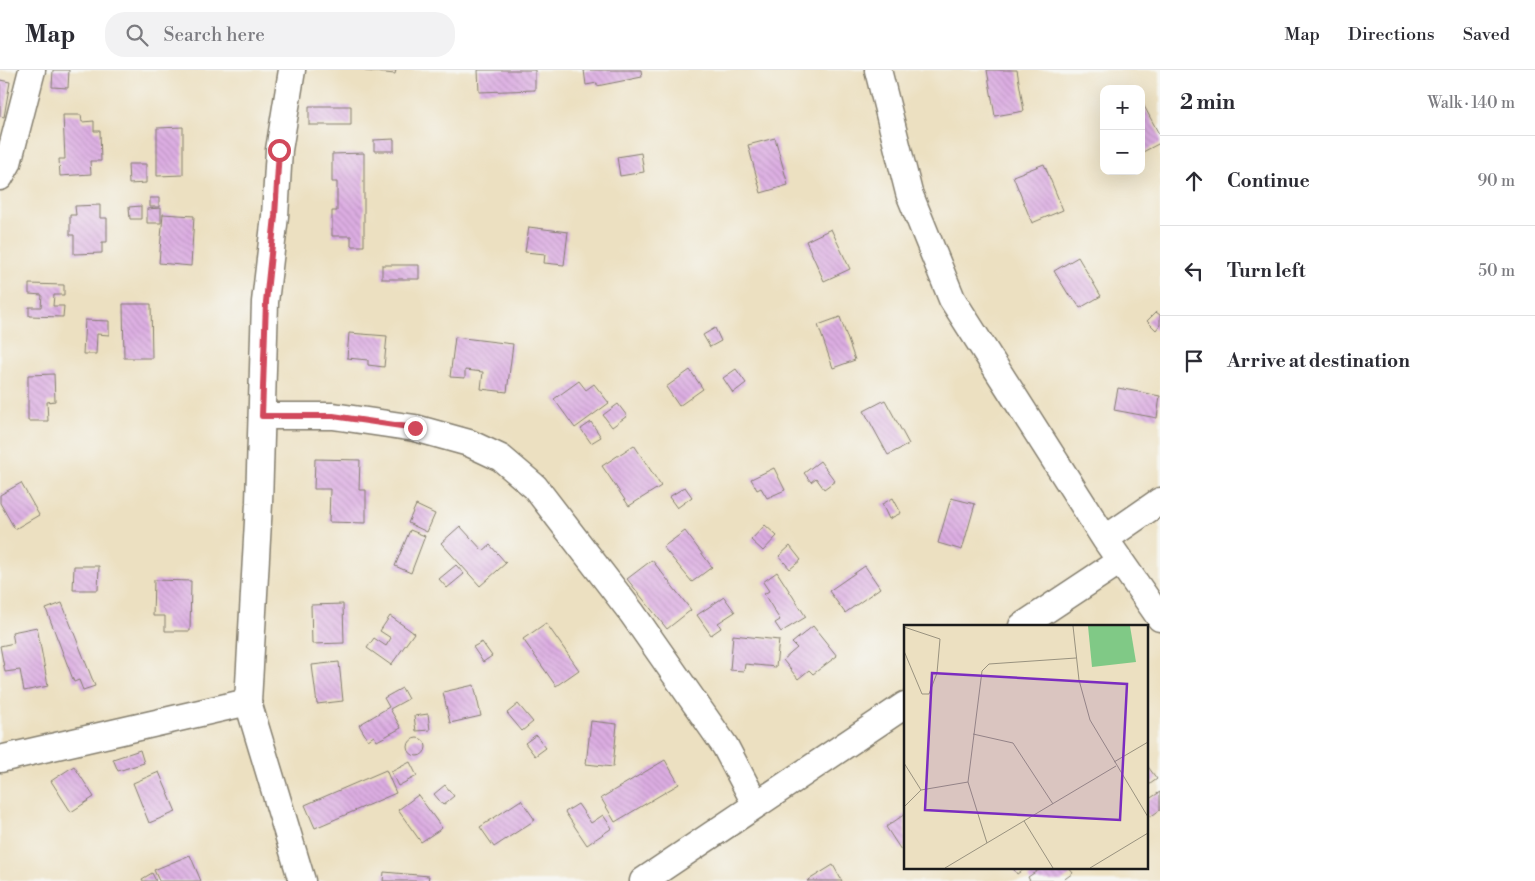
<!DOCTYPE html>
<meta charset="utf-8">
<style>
:root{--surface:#fff;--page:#f2f2f3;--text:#2b2b33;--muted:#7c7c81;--line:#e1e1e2}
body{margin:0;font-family:"Libre Bodoni",serif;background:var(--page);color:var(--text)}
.controls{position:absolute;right:15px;top:15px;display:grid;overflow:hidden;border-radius:10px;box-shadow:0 5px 20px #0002}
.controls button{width:45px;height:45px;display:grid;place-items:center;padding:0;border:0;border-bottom:1px solid var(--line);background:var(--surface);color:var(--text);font:25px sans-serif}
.stop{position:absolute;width:15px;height:15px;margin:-11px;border:4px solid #d1495b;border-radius:50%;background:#fff}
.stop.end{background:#d1495b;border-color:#fff;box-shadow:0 1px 5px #0008}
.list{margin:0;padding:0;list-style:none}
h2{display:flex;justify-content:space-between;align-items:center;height:65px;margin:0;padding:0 20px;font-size:21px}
h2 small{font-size:16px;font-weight:400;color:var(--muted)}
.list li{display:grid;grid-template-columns:32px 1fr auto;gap:15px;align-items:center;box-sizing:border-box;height:90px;padding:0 20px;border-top:1px solid var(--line)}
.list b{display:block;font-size:19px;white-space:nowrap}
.list em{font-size:16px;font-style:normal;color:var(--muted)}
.icon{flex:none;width:28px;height:28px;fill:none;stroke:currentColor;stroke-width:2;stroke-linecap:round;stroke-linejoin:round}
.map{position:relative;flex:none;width:1160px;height:811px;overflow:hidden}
header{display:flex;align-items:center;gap:30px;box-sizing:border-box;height:70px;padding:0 25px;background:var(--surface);border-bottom:1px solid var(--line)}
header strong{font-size:24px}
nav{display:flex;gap:28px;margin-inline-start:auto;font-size:18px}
.search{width:350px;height:45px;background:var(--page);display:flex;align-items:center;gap:12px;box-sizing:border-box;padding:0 18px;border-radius:20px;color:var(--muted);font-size:19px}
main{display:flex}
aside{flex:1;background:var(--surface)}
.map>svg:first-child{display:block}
</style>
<header>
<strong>Map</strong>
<div class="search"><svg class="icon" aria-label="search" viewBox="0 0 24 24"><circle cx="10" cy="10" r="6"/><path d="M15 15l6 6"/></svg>Search here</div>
<nav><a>Map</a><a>Directions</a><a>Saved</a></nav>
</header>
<main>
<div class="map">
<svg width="1160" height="811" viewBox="0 0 1160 811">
<defs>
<pattern id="building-back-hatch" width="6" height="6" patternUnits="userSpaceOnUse" patternTransform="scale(1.25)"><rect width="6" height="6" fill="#dcade2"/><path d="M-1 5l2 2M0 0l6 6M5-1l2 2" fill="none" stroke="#bc94c1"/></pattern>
</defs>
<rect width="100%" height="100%" fill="#f6f6f2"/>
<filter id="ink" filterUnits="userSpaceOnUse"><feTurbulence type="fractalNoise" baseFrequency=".02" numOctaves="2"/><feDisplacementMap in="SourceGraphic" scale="10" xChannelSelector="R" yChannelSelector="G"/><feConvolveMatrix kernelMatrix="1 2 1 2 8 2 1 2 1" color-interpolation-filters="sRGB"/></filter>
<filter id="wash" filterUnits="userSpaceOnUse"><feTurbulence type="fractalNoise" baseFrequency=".0096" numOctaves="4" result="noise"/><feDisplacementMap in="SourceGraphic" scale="20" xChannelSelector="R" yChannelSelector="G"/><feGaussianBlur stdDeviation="1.12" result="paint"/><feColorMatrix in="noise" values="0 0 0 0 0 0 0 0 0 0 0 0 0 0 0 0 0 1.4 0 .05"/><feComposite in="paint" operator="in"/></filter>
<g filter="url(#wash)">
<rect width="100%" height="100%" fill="#ece0c1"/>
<g id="blocks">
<path fill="url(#building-back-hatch)" d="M53,0H69L68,18L52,17Z
M365,0H396L395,4L365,1Z
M478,0H535V20L479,22Z
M584,0H641L642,7L597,16V13L586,15Z
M987,0H1017L1024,41L995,46Z
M0,10L10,12L4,47L0,46Z
M1143,34L1160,66V73L1141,83V35Z
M309,36H351V55H309Z
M63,45H81L82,52L94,51V61H100L101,91H90L91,104L60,106L59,89H65Z
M183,57V105L157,106V58Z
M775,68L788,115L761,123L748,75Z
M394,69V81H374V70Z
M364,83V176H351V166H332V141H337V112H332V84Z
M641,83L644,102L620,106L617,87Z
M128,94H146V113L129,114Z
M1044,94L1063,140L1032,153L1013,106Z
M150,128H159V137H150Z
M100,135V148H107V172H102V183L74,184V165H70V145H76L75,136Z
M141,136V149H130L129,137Z
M161,138V153H147V139Z
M163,144L194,146L191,196L159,193Z
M529,157L568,162L564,195L544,193L545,184L525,182Z
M831,159L850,199L824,211L806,171Z
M1078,187L1101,226L1080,238L1072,226L1070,227L1054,201Z
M382,195H419V209H382Z
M29,214L64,215V225H54L53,236H64L63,247L29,246V237H41L42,225L29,224Z
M123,234H151L152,288H124Z
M1156,242L1160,245V255L1156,260L1147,251Z
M840,247L855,290L833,298L818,255Z
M85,250L109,251V265L97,264L96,284H83Z
M715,258L721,271L710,277L703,265Z
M349,263L387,266L384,297L368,295V290L347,288Z
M455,267L513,274L507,322L481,319L483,302L465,300V308L450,307Z
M736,299L746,313L733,323L723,308Z
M690,300L703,319L679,336L666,317Z
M54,304L55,331L47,332L48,351H28V305Z
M579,311L586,320L594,314L609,333L575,358L554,329Z
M1118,318L1160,326L1157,348L1114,340Z
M885,330L909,374L888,385L864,341Z
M618,334L627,346L612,357L603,345Z
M591,352L601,367L591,373L581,359Z
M634,375L661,416L629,436L602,396Z
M315,389L360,390L359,420H366V453L329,452L330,419H314Z
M820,391L835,411L824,419L816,408L811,412L804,403Z
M774,398L785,420L767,428L761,418L757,420L751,409Z
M21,413L39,445L15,459L0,433V425Z
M685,417L692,427L677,438L669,427Z
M893,428L901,443L889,449L882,434Z
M951,428L975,434L962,480L938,473Z
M416,435L435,444L427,462L408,453Z
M765,455L777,466L763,481L751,470Z
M460,456L483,481L490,475L506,493L480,516L441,473Z
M410,460L425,466L411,503L395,496Z
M685,461L712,497L692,512L663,477Z
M790,476L801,490L790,499L779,486Z
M652,490L691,540L667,559L627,509Z
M456,495L464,504L447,518L439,509Z
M74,496H99L98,520H73Z
M865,496L880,518L845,543L829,521Z
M777,502L806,547L781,562L775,553L780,550L764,524L769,521L763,512Z
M154,510L191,511L190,561H165V546H153Z
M724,527L735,542L718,553L721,558L711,565L697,545Z
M62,533L95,616L83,620L79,610L74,612L46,539Z
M343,534L344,573L312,574L311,535Z
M390,546L414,563L391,595L367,578L374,568L386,576L391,568L380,561Z
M546,553L579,600L556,616L523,569Z
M813,556L837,586L813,604L809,600L798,609L783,590L797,578L792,573Z
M37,557L48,616L24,621L20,600L5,602L0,576L14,573L12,562Z
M733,565L779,570L776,597L745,594L744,601L730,600Z
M482,572L492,586L483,592L473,577Z
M339,592L343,631L317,634L312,595Z
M474,615L481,646L450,653L443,622Z
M402,618L408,629L390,639L401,658L377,671L374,666L368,670L359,655L389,637L384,628Z
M518,634L533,652L522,661L507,643Z
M428,644L430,660L416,661L414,646Z
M591,651L617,654L613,697L586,694Z
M536,665L546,678L535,686L525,673Z
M408 677a9 9 0 1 1 18 0a9 9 0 1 1-18 0Z
M140,680L144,693L118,701L113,689Z
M665,690L679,714L615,752L601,728Z
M410,692L417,706L398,716L391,702Z
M1146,694L1157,709L1146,717Z
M74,696L94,727L71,742L51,711Z
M386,700L396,723L315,758L305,735Z
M159,702L176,742L149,753L133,713Z
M445,715L454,726L443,735L434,724Z
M1160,722V740L1150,747L1146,742V731Z
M418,725L442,758L421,772L398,740Z
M521,730L535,750L494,777L480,757Z
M578,734L591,753L603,745L612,758L587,775L565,742Z
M905,744V777L901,780L886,757Z
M190,785L201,811H159L154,800Z
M833,795L842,811H807Z
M1012,797H1027L1017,804Z
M1043,797H1068L1073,803L1062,811H1030L1028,807Z
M384,802L429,806L428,811H383Z
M152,803L156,811H143L142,809Z"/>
</g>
</g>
<g filter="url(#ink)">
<use href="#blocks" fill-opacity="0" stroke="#847e6e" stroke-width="1"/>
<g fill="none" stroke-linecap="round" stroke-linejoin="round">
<g stroke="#847e6e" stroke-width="29">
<path id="minor" d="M292,0L279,80L275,146L265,232L259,433L248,632L302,811
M878,0L909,123L952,229L1105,469L1160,548
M0,107L8,93L32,0
M262,346H333L415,358L469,373L501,388L535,417L632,543L725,676L756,735
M1105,469L1160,431
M1022,556L1120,491
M0,689L248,632
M643,811L905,635"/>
</g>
<use href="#minor" stroke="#fff" stroke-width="26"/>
</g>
</g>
<g fill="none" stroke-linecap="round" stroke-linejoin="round" filter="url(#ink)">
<path stroke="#d1495b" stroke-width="6" d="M279,80L275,146L266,232L262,346H333L415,358"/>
</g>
<g transform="translate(904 555)">
<rect width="244" height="244" fill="#ece0c1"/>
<path d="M184,1H226L232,37L188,42Z" fill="#80c986"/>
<path fill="none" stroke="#99927f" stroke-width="1" d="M169,1L175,55L186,95L244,192M0,2L36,14L33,48L25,69H18L0,26M69,109L109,118L149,179M210,137L244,117M0,138L17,165L0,182M17,165L64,157M120,196L149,243M83,218L64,157L78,46L85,39L172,33M41,243L212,141M186,243L244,208"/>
<path fill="#7b2cbf" fill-opacity="0.15" stroke="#7b2cbf" stroke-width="2.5" d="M28,48L223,59L216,195L21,185Z"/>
<rect width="244" height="244" fill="none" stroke="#1c1c1c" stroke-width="2.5"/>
</g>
</svg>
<div class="controls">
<button>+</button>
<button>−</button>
</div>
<div class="stop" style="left:279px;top:80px"></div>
<div class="stop end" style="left:415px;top:358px"></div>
</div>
<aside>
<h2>2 min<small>Walk · 140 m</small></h2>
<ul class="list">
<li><svg class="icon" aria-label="ahead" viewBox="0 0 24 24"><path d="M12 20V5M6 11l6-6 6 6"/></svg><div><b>Continue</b></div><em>90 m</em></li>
<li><svg class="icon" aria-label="left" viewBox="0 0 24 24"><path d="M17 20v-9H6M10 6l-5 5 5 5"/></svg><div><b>Turn left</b></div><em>50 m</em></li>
<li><svg class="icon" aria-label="arrive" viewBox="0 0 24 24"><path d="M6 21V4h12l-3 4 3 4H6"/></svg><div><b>Arrive at destination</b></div></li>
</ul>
</aside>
</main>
